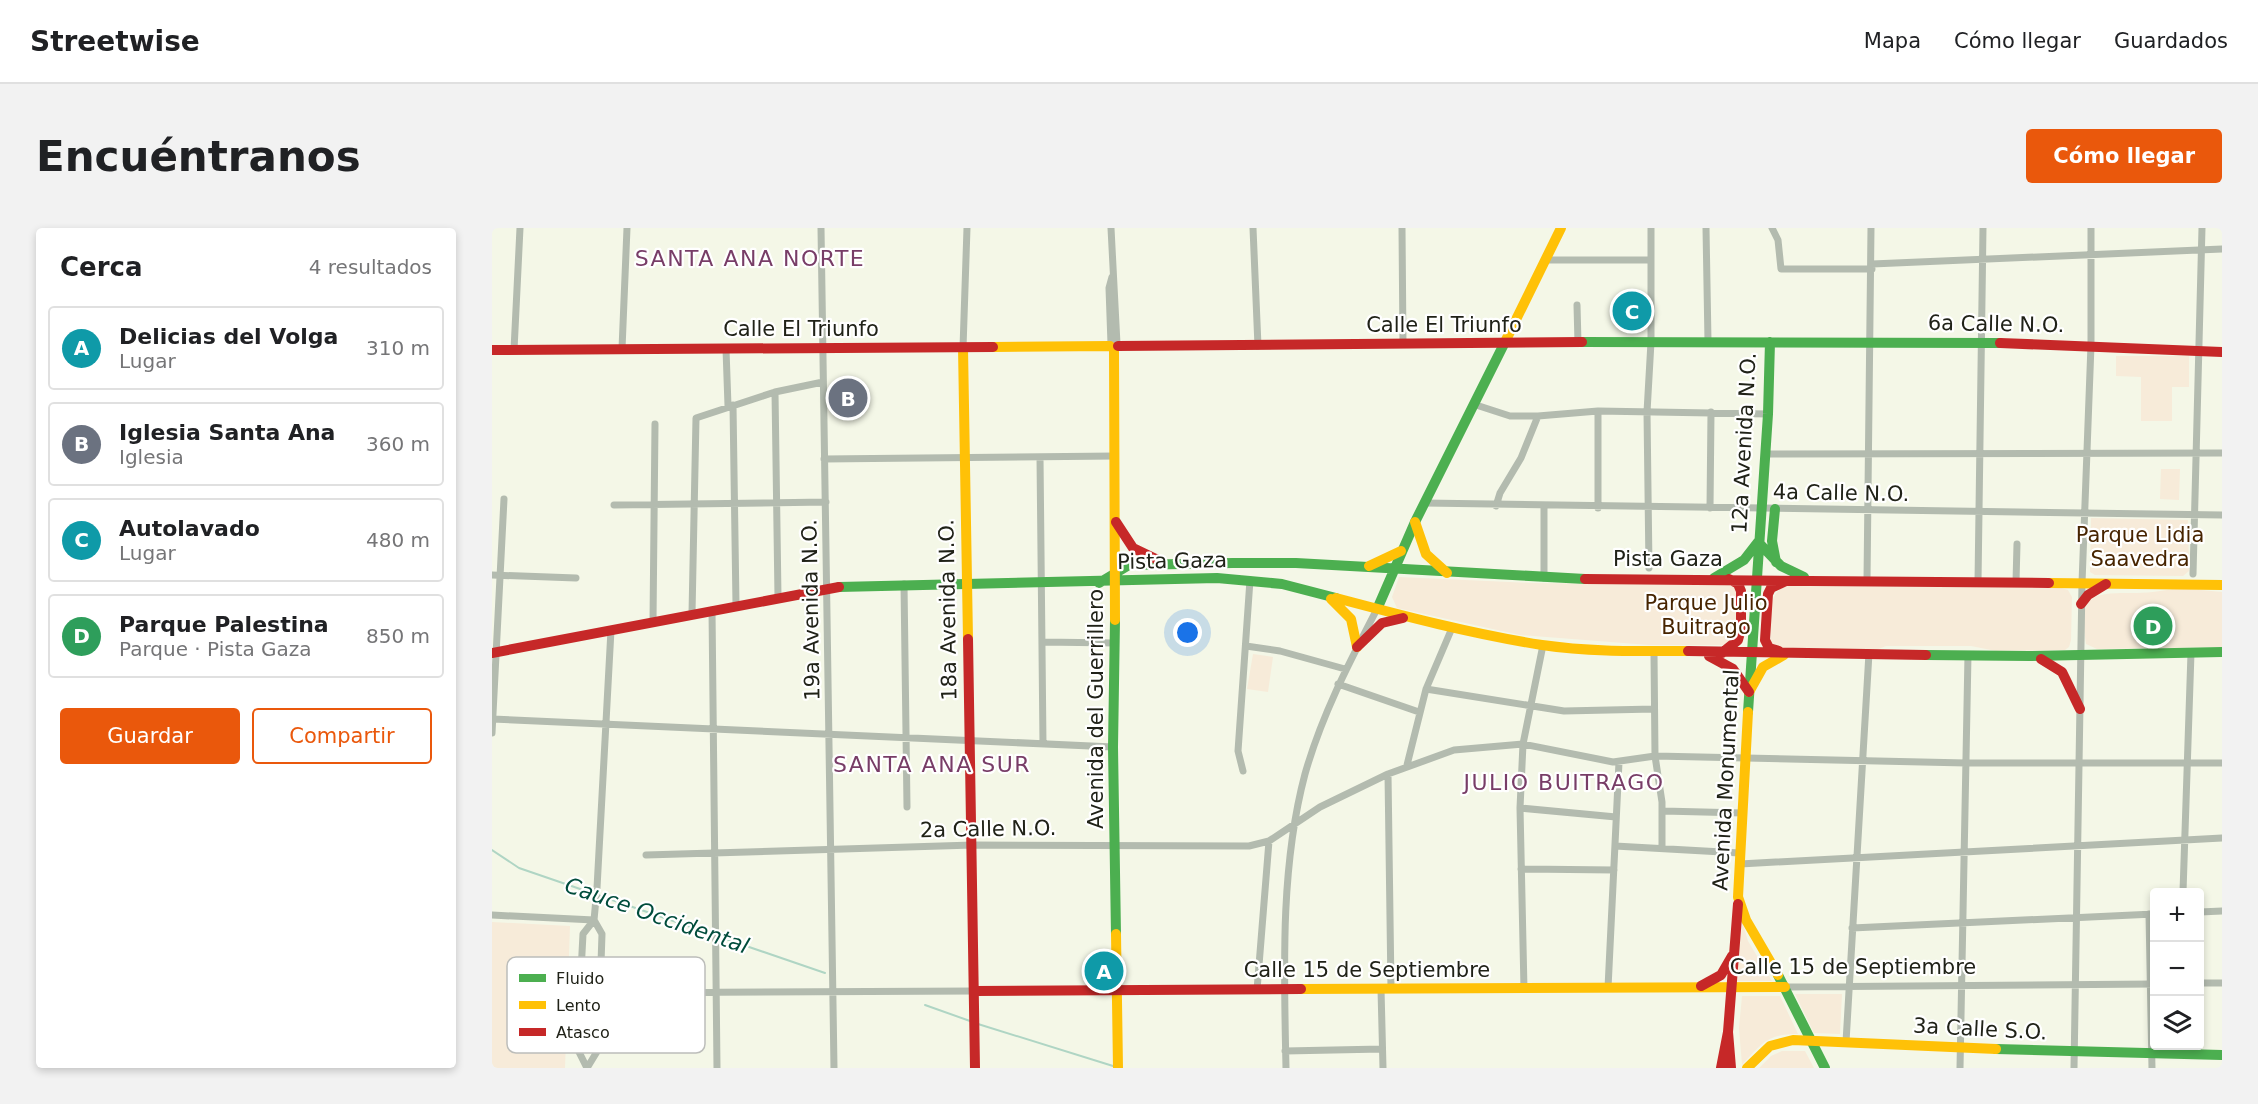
<!DOCTYPE html>
<html lang="es">
<meta charset="utf-8">
<style>
:root{--surface:#fff;--page:#f2f2f2;--text:#202124;--muted:#757577;--line:#e0e0e0;--accent:#ea580c}
body{margin:0;font-family:"DejaVu Sans",sans-serif;background:var(--page);color:var(--text)}
.controls{position:absolute;right:18px;bottom:18px;display:grid;overflow:hidden;border-radius:6px;box-shadow:0 3px 9px #0003}
.controls button{width:54px;height:54px;display:grid;place-items:center;padding:0;border:0;border-bottom:2px solid var(--line);background:var(--surface);color:var(--text);font:30px sans-serif}
.you{position:absolute;left:696px;top:405px;width:21px;height:21px;margin:-15px;border:4px solid #fff;border-radius:50%;background:#1a73e8;box-shadow:0 0 0 9px #1a73e833}
.badge{display:grid;place-items:center;width:39px;height:39px;border-radius:50%;background:var(--accent);color:#fff;font-size:20px;font-weight:700}
.pin{position:absolute;translate:-50% -50%;border:3px solid #fff;box-shadow:0 2px 6px #0006}
.list{margin:0;padding:0;list-style:none}
h2{display:flex;justify-content:space-between;align-items:center;height:78px;margin:0;padding:0 24px;font-size:26px}
h2 small{font-size:20px;font-weight:400;color:var(--muted)}
.list li{display:grid;grid-template-columns:39px 1fr auto;gap:18px;align-items:center;box-sizing:border-box;height:84px;margin:0 12px 12px;padding:0 12px;border:2px solid var(--line);border-radius:6px}
.list b{display:block;font-size:22px;white-space:nowrap}
.list p{margin:0;font-size:20px;white-space:nowrap;color:var(--muted)}
.list em{font-size:20px;font-style:normal;color:var(--muted)}
.actions{display:flex;gap:12px;padding:18px 24px}
.actions a{flex:1;padding:14px 0;border:2px solid var(--accent);border-radius:6px;text-align:center;font-size:21px;color:var(--accent)}
.actions .main{background:var(--accent);color:#fff}
.icon{flex:none;width:33px;height:33px;fill:none;stroke:currentColor;stroke-width:2;stroke-linecap:round;stroke-linejoin:round}
.map{position:relative;flex:none;width:1730px;height:840px;overflow:hidden;border-radius:6px}
header{display:flex;align-items:center;gap:36px;box-sizing:border-box;height:84px;padding:0 30px;background:var(--surface);border-bottom:2px solid var(--line)}
header strong{font-size:28px}
nav{display:flex;gap:33px;margin-inline-start:auto;font-size:21px}
.intro{display:flex;align-items:center;justify-content:space-between;box-sizing:border-box;height:144px;padding:0 36px}
h1{margin:0;font-size:42px}
.button{padding:15px 27px;border-radius:6px;background:var(--accent);color:#fff;font-size:21px;font-weight:700}
main{display:flex;gap:36px;padding:0 36px}
aside{flex:1;background:var(--surface);border-radius:6px;box-shadow:0 3px 9px #0003}
.map>svg:first-child{display:block}
</style>
<header>
<strong>Streetwise</strong>
<nav><a>Mapa</a><a>Cómo llegar</a><a>Guardados</a></nav>
</header>
<div class="intro"><h1>Encuéntranos</h1><a class="button">Cómo llegar</a></div>
<main>
<aside>
<h2>Cerca<small>4 resultados</small></h2>
<ul class="list">
<li><span class="badge" style="background:#0f9aa8">A</span><div><b>Delicias del Volga</b><p>Lugar</p></div><em>310 m</em></li>
<li><span class="badge" style="background:#6b7280">B</span><div><b>Iglesia Santa Ana</b><p>Iglesia</p></div><em>360 m</em></li>
<li><span class="badge" style="background:#0f9aa8">C</span><div><b>Autolavado</b><p>Lugar</p></div><em>480 m</em></li>
<li><span class="badge" style="background:#2e9e5b">D</span><div><b>Parque Palestina</b><p>Parque · Pista Gaza</p></div><em>850 m</em></li>
</ul>
<div class="actions"><a class="main">Guardar</a><a>Compartir</a></div>
</aside>
<div class="map">
<svg width="1730" height="840" viewBox="0 0 1730 840">
<rect width="100%" height="100%" fill="#f4f7e7"/>
<path fill="#f7ebd9" d="M1624,128H1697V159H1680V193H1649V149L1624,148Z
M1669,241H1688L1687,272L1668,271Z
M1599,290L1696,292L1697,343L1691,348L1603,347L1598,344Z
M907,349L1042,355L1239,357L1245,363L1244,411L1236,417H1157L1028,407L905,380L900,369Z
M1296,358L1569,360L1576,362L1580,369L1579,412L1577,419L1573,422L1504,423L1479,418H1394L1384,422L1287,420L1281,418L1279,413C1279,394 1273,363 1296,358Z
M1687,360L1730,364V419L1605,421L1594,416C1586,364 1601,365 1645,365C1659,365 1674,362 1687,360Z
M761,426L781,429L776,464L755,461Z
M1250,693L1256,713L1280,753H1245Z
M0,694L78,698L73,840H0Z
M1303,766H1350L1348,806L1322,805Z
M1250,768H1288L1306,806C1275,806 1270,815 1250,837L1247,800Z
M1290,823H1313L1322,840H1267L1279,828Z"/>
<g fill="none" stroke-linecap="round" stroke-linejoin="round">
<path stroke="#afd5c4" stroke-width="2" d="M0,622L27,640L333,745
M433,777L478,793
M486,796L621,838"/>
<path stroke="#b3bbaf" stroke-width="7" d="M329,0L342,840
M619,0L625,116
M761,0L766,118
M910,0L911,116
M1214,0L1216,113
M1280,0L1286,12L1289,41H1380
M1053,32H1158
M1380,36L1730,21
M1085,77L1086,115
M619,116L617,60L620,49
M471,120L475,0
M130,121L135,0
M234,121L236,178
M22,122L28,0
M283,164L286,369
M981,176L1018,188H1046L1106,183L1276,186
M241,177L244,377
M1273,226L1730,225
M548,229L551,516
M332,231L623,228
M932,275L1730,287
M122,277L334,274
M1004,278L1008,265L1029,230L1046,188
M1106,280V183
M1218,280L1219,184
M1157,340L1155,184L1159,114V0
M1701,346L1710,0
M0,347L84,350
M1052,350V279
M1375,352L1379,0
M1486,354L1491,0
M1524,354L1525,316
M412,356L415,579
M220,382L225,840
M200,386L204,190L283,164L331,154
M161,394L163,196
M550,414L623,415
M754,418L788,423L853,441
M1162,425L1163,528L1170,574V620
M846,456L927,484
M934,461L1072,483L1162,481
M0,491L621,519
M0,505L12,271
M915,537L934,461L960,400
M751,543L746,523L758,352
M896,546L899,761
M1028,580L1124,589
M1171,583L1251,585
M1123,618L1248,625
M154,627L481,617L757,618L777,613L828,579L896,546L962,522L1031,516L1121,534L1163,528L1474,535H1730
M1248,636L1730,610
M1029,641L1122,642
M1691,664L1699,425
M1708,684L1730,683
M1657,686L1660,840
M0,687L102,692
M1360,700L1662,686
M1708,755H1730
M1293,759L1662,756
M1116,760L1127,534
M889,761L891,840
M1032,761L1028,580L1031,516L1051,417
M765,762L777,613
M87,765L483,763
M1354,814L1377,425
M793,823L890,821
M95,840L85,820L91,706L102,692L105,660L119,402
M95,840L106,822L110,706L102,692
M794,840C792,743 788,640 813,546C830,486 858,433 886,379
M1468,840L1476,427
M1582,840L1590,355L1599,117V0"/>
<path stroke="#4caf50" stroke-width="10" d="M1090,114L1508,115
M1283,281L1280,313L1284,334
M1222,350L1252,332L1266,314L1289,338L1312,349
M607,355L637,337L741,335H804L1093,351
M347,359L725,350L790,356L844,370
M886,379L923,294L1013,114
M623,392L621,519L624,706
M1434,427L1537,428L1730,424
M1256,484L1276,186L1278,114
M1286,747L1333,840
M1504,821L1730,827"/>
<path stroke="#ffc107" stroke-width="10" d="M1013,114L1069,0
M501,119L618,118
M471,120L476,411
M622,122L623,392
M923,294L934,326L955,345
M877,338L909,323
M1557,355L1730,357
M844,370C912,388 980,406 1050,417C1098,424 1147,423 1196,423
M839,371L859,391L865,419
M1257,464L1271,439L1292,427
M1256,484L1246,669L1254,692L1286,747
M624,706L626,840
M809,761L1293,759
M1255,840L1278,818L1301,812L1504,821"/>
<path stroke="#c62828" stroke-width="10" d="M1508,115L1730,124
M626,118L1090,114
M0,122L501,119
M624,294L641,320L668,333
M1093,351L1557,355
M1589,376L1596,367L1614,356
M476,411L483,840
M865,419L890,395L911,390
M1196,423L1434,427
M1287,423L1277,420L1273,412L1276,366L1279,360L1294,353
M0,425L347,359
M1230,425L1246,412L1249,401V363L1246,356L1237,351
M1217,428L1241,441L1257,464
M1549,431L1570,444L1588,481
M1209,758L1229,747L1240,728
M483,763L809,761
M1229,840L1236,804
M1239,840L1236,804L1246,676"/>
</g>
<g text-anchor="middle" stroke-width="4.5" stroke-linejoin="round" paint-order="stroke">
<g font-size="21" fill="#202218" stroke="#fff">
<text transform="translate(1504 96) rotate(1)" y="7">6a Calle N.O.</text>
<text x="952" y="104">Calle El Triunfo</text>
<text x="309" y="108">Calle El Triunfo</text>
<text transform="translate(1252 215) rotate(-87)" y="7">12a Avenida N.O.</text>
<text transform="translate(1349 265) rotate(1)" y="7">4a Calle N.O.</text>
<text x="1176" y="338">Pista Gaza</text>
<text transform="translate(680 333) rotate(-1)" y="7">Pista Gaza</text>
<text transform="translate(319 382) rotate(-91)" y="7">19a Avenida N.O.</text>
<text transform="translate(456 382) rotate(-91)" y="7">18a Avenida N.O.</text>
<text transform="translate(604 481) rotate(-90)" y="7">Avenida del Guerrillero</text>
<text transform="translate(1234 552) rotate(-87)" y="7">Avenida Monumental</text>
<text transform="translate(496 601) rotate(-1)" y="7">2a Calle N.O.</text>
<text x="1361" y="746">Calle 15 de Septiembre</text>
<text x="875" y="749">Calle 15 de Septiembre</text>
<text transform="translate(1488 801) rotate(3)" y="7">3a Calle S.O.</text>
</g>
<g font-size="21" fill="#472400" stroke="#fff">
<text x="1648" y="314">Parque Lidia<tspan x="1648" dy="24">Saavedra</tspan></text>
<text x="1214" y="382">Parque Julio<tspan x="1214" dy="24">Buitrago</tspan></text>
</g>
<g font-size="22" letter-spacing="1.5" fill="#783d67" stroke="#fff">
<text x="258" y="38">SANTA ANA NORTE</text>
<text x="440" y="544">SANTA ANA SUR</text>
<text x="1072" y="562">JULIO BUITRAGO</text>
</g>
<g font-size="22" font-style="italic" fill="#004c3c" stroke="#fff">
<text transform="translate(165 687) rotate(19)" y="8">Cauce Occidental</text>
</g>
</g>
<rect x="15" y="729" width="198" height="96" rx="9" fill="#fff" stroke="#bcbdba" stroke-width="1.5"/>
<rect x="27" y="746" width="27" height="8" fill="#4caf50"/>
<rect x="27" y="773" width="27" height="8" fill="#ffc107"/>
<rect x="27" y="800" width="27" height="8" fill="#c62828"/>
<g font-size="16" fill="#202218">
<text x="64" y="756">Fluido</text>
<text x="64" y="783">Lento</text>
<text x="64" y="810">Atasco</text>
</g>
</svg>
<div class="controls">
<button>+</button>
<button>−</button>
<button><svg class="icon" aria-label="layers" viewBox="0 0 24 24"><path d="M12 4l9 5-9 5-9-5zM3 14l9 5 9-5"/></svg></button>
</div>
<div class="you"></div>
<div class="pin badge" style="left:612px;top:743px;background:#0f9aa8">A</div>
<div class="pin badge" style="left:356px;top:170px;background:#6b7280">B</div>
<div class="pin badge" style="left:1140px;top:83px;background:#0f9aa8">C</div>
<div class="pin badge" style="left:1661px;top:398px;background:#2e9e5b">D</div>
</div>
</main>
